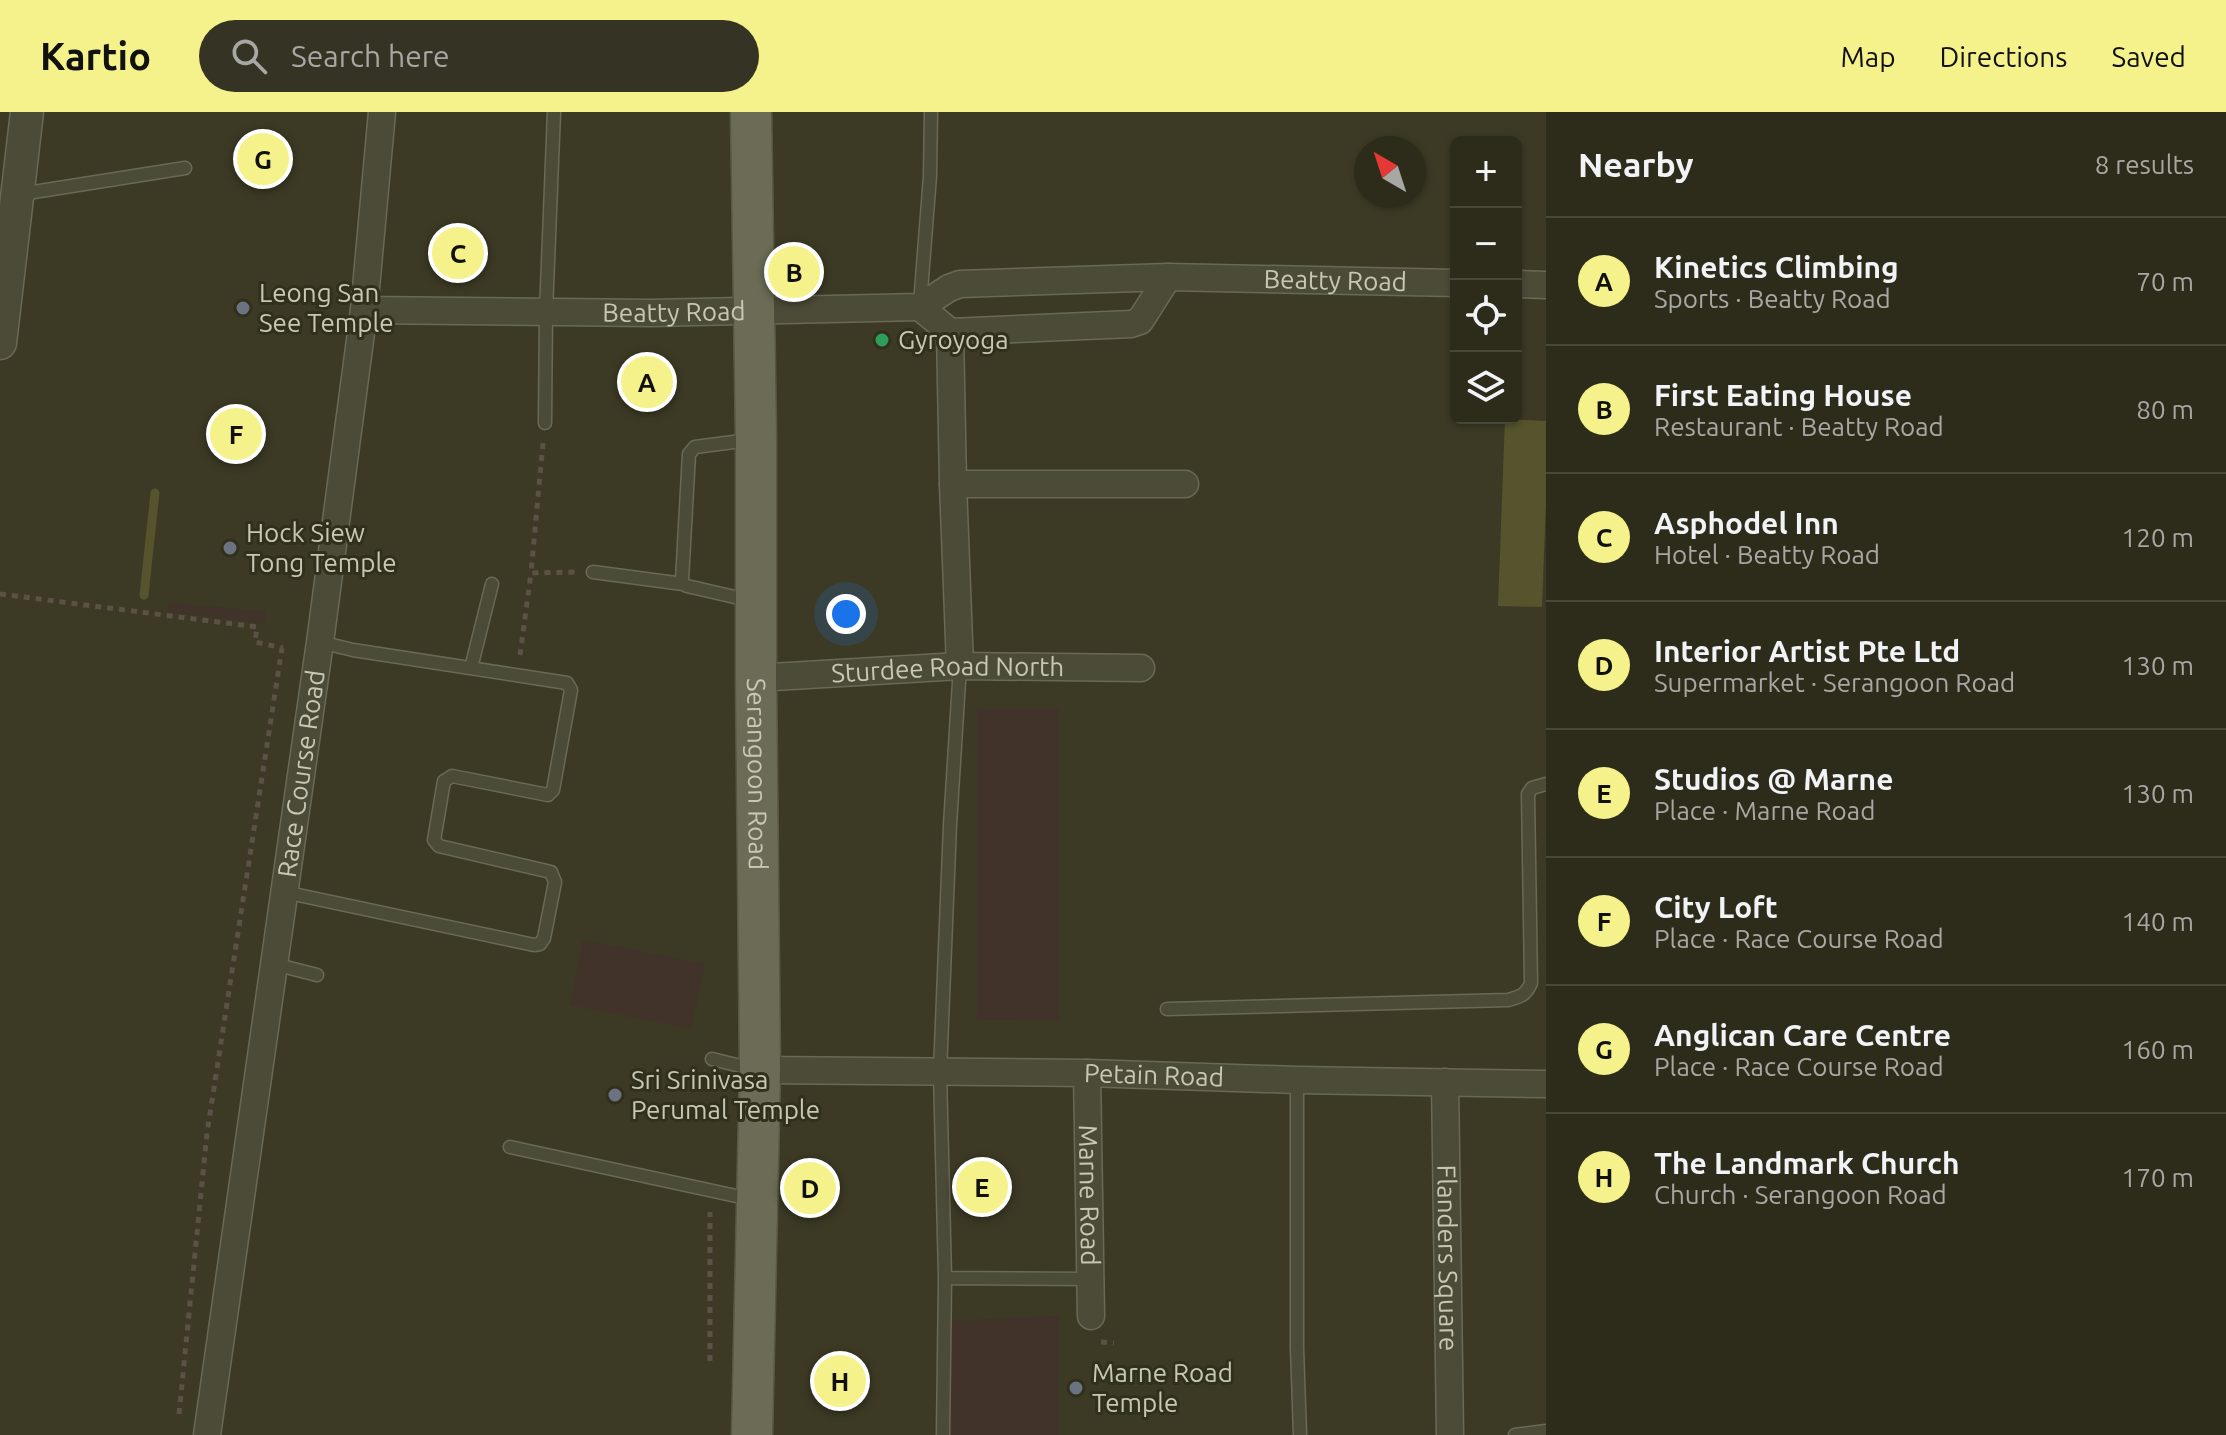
<!DOCTYPE html>
<meta charset="utf-8">
<style>
:root{--surface:#2d2c1b;--page:#353424;--text:#f1f3f6;--muted:#a7a7a3;--line:#48483a;--accent:#f5f28b}
body{margin:0;font-family:Ubuntu,sans-serif;background:var(--page);color:var(--text)}
.controls{position:absolute;right:24px;top:24px;display:grid;overflow:hidden;border-radius:12px;box-shadow:0 2px 6px #0004}
.controls button{width:72px;height:72px;display:grid;place-items:center;padding:0;border:0;border-bottom:2px solid var(--line);background:var(--surface);color:var(--text);font:40px sans-serif}
.compass{position:absolute;left:1354px;top:24px;width:72px;height:72px;border-radius:50%;background:var(--surface);box-shadow:0 2px 6px #0004;rotate:321deg}
.you{position:absolute;left:846px;top:502px;width:28px;height:28px;margin:-20px;border:6px solid #fff;border-radius:50%;background:#1a73e8;box-shadow:0 0 0 12px #1a73e833}
.badge{display:grid;place-items:center;width:52px;height:52px;border-radius:50%;background:var(--accent);color:#111;font-size:26px;font-weight:700}
.pin{position:absolute;translate:-50% -50%;border:4px solid #fff;box-shadow:0 2px 8px #0006}
.list{margin:0;padding:0;list-style:none}
h2{display:flex;justify-content:space-between;align-items:center;height:104px;margin:0;padding:0 32px;font-size:34px}
h2 small{font-size:26px;font-weight:400;color:var(--muted)}
.list li{display:grid;grid-template-columns:52px 1fr auto;gap:24px;align-items:center;box-sizing:border-box;height:128px;padding:0 32px;border-top:2px solid var(--line)}
.list b{display:block;font-size:30px;white-space:nowrap}
.list p{margin:0;font-size:26px;white-space:nowrap;color:var(--muted)}
.list em{font-size:26px;font-style:normal;color:var(--muted)}
.icon{flex:none;width:44px;height:44px;fill:none;stroke:currentColor;stroke-width:2;stroke-linecap:round;stroke-linejoin:round}
.map{position:relative;flex:none;width:1546px;height:1323px;overflow:hidden}
header{display:flex;align-items:center;gap:48px;box-sizing:border-box;height:112px;padding:0 40px;background:var(--accent);color:#111}
header strong{font-size:38px}
nav{display:flex;gap:44px;margin-inline-start:auto;font-size:28px}
.search{width:560px;height:72px;background:var(--page);display:flex;align-items:center;gap:20px;box-sizing:border-box;padding:0 28px;border-radius:44px;color:var(--muted);font-size:30px}
main{display:flex}
aside{flex:1;background:var(--surface)}
.map>svg:first-child{display:block}
</style>
<header>
<strong>Kartio</strong>
<div class="search"><svg class="icon" aria-label="search" viewBox="0 0 24 24"><circle cx="10" cy="10" r="6"/><path d="M15 15l6 6"/></svg>Search here</div>
<nav><a>Map</a><a>Directions</a><a>Saved</a></nav>
</header>
<main>
<div class="map">
<svg width="1546" height="1323" viewBox="0 0 1546 1323">
<rect width="100%" height="100%" fill="#3c3a24"/>
<path fill="#41332a" d="M168,491L266,499L264,512L167,500Z
M977,597H1058L1059,907L977,908Z
M583,828L705,852L691,917L570,893Z
M1059,1204L1058,1323H947L948,1209Z"/>
<path fill="#56542d" d="M1505,307L1546,309V389L1542,495L1498,494Z"/>
<g fill="none" stroke-linecap="round" stroke-linejoin="round">
<path stroke="#56542d" stroke-width="9" d="M144,483L155,381"/>
<g stroke="#6a6956" stroke-width="15">
<path id="service" d="M21,82L185,56
M920,192L930,64L931,0
M545,311L546,200L554,0
M749,328L695,335L689,342L682,468L683,472L687,474L752,489
M593,460L683,472
M471,556L492,472
M284,780L534,833L540,832L544,826L555,770L551,760L439,734L434,728L444,669L452,664L548,683L553,678L571,578L567,571L353,538L320,530
M274,852L317,863
M1167,897L1508,888C1520,885 1526,883 1531,871L1528,682L1532,676L1546,672
M712,947L753,957
M1297,968V1236L1300,1323
M510,1035L750,1087
M945,1166L1091,1167
M943,1323L945,1166L940,960L950,713L960,554
M1515,1323L1546,1319"/>
</g>
<g stroke="#6a6956" stroke-width="29">
<g id="minor">
<path d="M1516,172L1546,173"/>
<path d="M920,195L950,220L953,372L960,554"/>
<path id="s1" d="M364,198L651,201L920,195L949,176L960,172L1168,165L1456,171"/>
<path d="M950,220L1131,212L1140,209L1168,165"/>
<path d="M953,372H1185"/>
<path id="s2" d="M756,566L960,554L1141,556"/>
<path id="s3" d="M760,958L1087,961L1297,968L1546,972"/>
<path id="s4" d="M1087,961L1091,1204"/>
<path id="s5" d="M1445,970L1450,1323"/>
<path id="s6" d="M207,1323L320,530L364,198L382,0"/>
</g>
</g>
<g stroke="#6a6956" stroke-width="35">
<path id="tertiary" d="M0,231L27,0"/>
</g>
<g stroke="#585744" stroke-width="43">
<g id="primary">
<path id="s7" d="M751,0L756,327V566L760,958L752,1323"/>
</g>
</g>
<path stroke="#5c5146" stroke-width="5" stroke-dasharray="6 6" stroke-linecap="butt" d="M543,331L531,461L575,460
M0,482L257,515L255,530L283,536
M520,543L531,461
M1101,1230L1114,1231
M710,1249V1100
M179,1302L207,1021L282,536"/>
<use href="#service" stroke="#4c4b38" stroke-width="12"/>
<use href="#minor" stroke="#4c4b38" stroke-width="26"/>
<use href="#tertiary" stroke="#4c4b38" stroke-width="32"/>
<use href="#primary" stroke="#6c6b56" stroke-width="40"/>
</g>
<g fill="#6b7280" stroke="#31301d" stroke-width="3">
<circle cx="243" cy="196" r="8"/>
<circle cx="230" cy="436" r="8"/>
<circle cx="615" cy="983" r="8"/>
<circle cx="1076" cy="1276" r="8"/>
</g>
<circle fill="#2e9e5b" stroke="#31301d" stroke-width="3" cx="882" cy="228" r="8"/>
<g text-anchor="middle" stroke-width="6" stroke-linejoin="round" paint-order="stroke">
<g font-size="26" fill="#c8c7b4" stroke="#31301d">
<text dy="9" stroke="none"><textPath href="#s1" startOffset="978">Beatty Road</textPath></text>
<text dy="9" stroke="none"><textPath href="#s1" startOffset="310">Beatty Road</textPath></text>
<text dy="9" stroke="none"><textPath href="#s2" startOffset="192">Sturdee Road North</textPath></text>
<text dy="9" stroke="none"><textPath href="#s6" startOffset="668">Race Course Road</textPath></text>
<text dy="9" stroke="none"><textPath href="#s7" startOffset="662">Serangoon Road</textPath></text>
<text dy="9" stroke="none"><textPath href="#s3" startOffset="394">Petain Road</textPath></text>
<text dy="9" stroke="none"><textPath href="#s4" startOffset="122">Marne Road</textPath></text>
<text dy="9" stroke="none"><textPath href="#s5" startOffset="176">Flanders Square</textPath></text>
</g>
<g font-size="26" fill="#c8c7b4" stroke="#31301d" text-anchor="start">
<text x="259" y="190">Leong San<tspan x="259" dy="30">See Temple</tspan></text>
<text x="898" y="237">Gyroyoga</text>
<text x="246" y="430">Hock Siew<tspan x="246" dy="30">Tong Temple</tspan></text>
<text x="631" y="977">Sri Srinivasa<tspan x="631" dy="30">Perumal Temple</tspan></text>
<text x="1092" y="1270">Marne Road<tspan x="1092" dy="30">Temple</tspan></text>
</g>
</g>
</svg>
<div class="controls">
<button>+</button>
<button>−</button>
<button><svg class="icon" aria-label="locate" viewBox="0 0 24 24"><circle cx="12" cy="12" r="6"/><path d="M12 2v4M12 18v4M2 12h4M18 12h4"/></svg></button>
<button><svg class="icon" aria-label="layers" viewBox="0 0 24 24"><path d="M12 4l9 5-9 5-9-5zM3 14l9 5 9-5"/></svg></button>
</div>
<svg class="compass" viewBox="-18 -18 36 36"><path d="M0-13l5 13h-10z" fill="#e53935"/><path d="M0 13l5-13h-10z" fill="#a7a7a3"/></svg>
<div class="you"></div>
<div class="pin badge" style="left:647px;top:270px">A</div>
<div class="pin badge" style="left:794px;top:160px">B</div>
<div class="pin badge" style="left:458px;top:141px">C</div>
<div class="pin badge" style="left:810px;top:1076px">D</div>
<div class="pin badge" style="left:982px;top:1075px">E</div>
<div class="pin badge" style="left:236px;top:322px">F</div>
<div class="pin badge" style="left:263px;top:47px">G</div>
<div class="pin badge" style="left:840px;top:1269px">H</div>
</div>
<aside>
<h2>Nearby<small>8 results</small></h2>
<ul class="list">
<li><span class="badge">A</span><div><b>Kinetics Climbing</b><p>Sports · Beatty Road</p></div><em>70 m</em></li>
<li><span class="badge">B</span><div><b>First Eating House</b><p>Restaurant · Beatty Road</p></div><em>80 m</em></li>
<li><span class="badge">C</span><div><b>Asphodel Inn</b><p>Hotel · Beatty Road</p></div><em>120 m</em></li>
<li><span class="badge">D</span><div><b>Interior Artist Pte Ltd</b><p>Supermarket · Serangoon Road</p></div><em>130 m</em></li>
<li><span class="badge">E</span><div><b>Studios @ Marne</b><p>Place · Marne Road</p></div><em>130 m</em></li>
<li><span class="badge">F</span><div><b>City Loft</b><p>Place · Race Course Road</p></div><em>140 m</em></li>
<li><span class="badge">G</span><div><b>Anglican Care Centre</b><p>Place · Race Course Road</p></div><em>160 m</em></li>
<li><span class="badge">H</span><div><b>The Landmark Church</b><p>Church · Serangoon Road</p></div><em>170 m</em></li>
</ul>
</aside>
</main>
